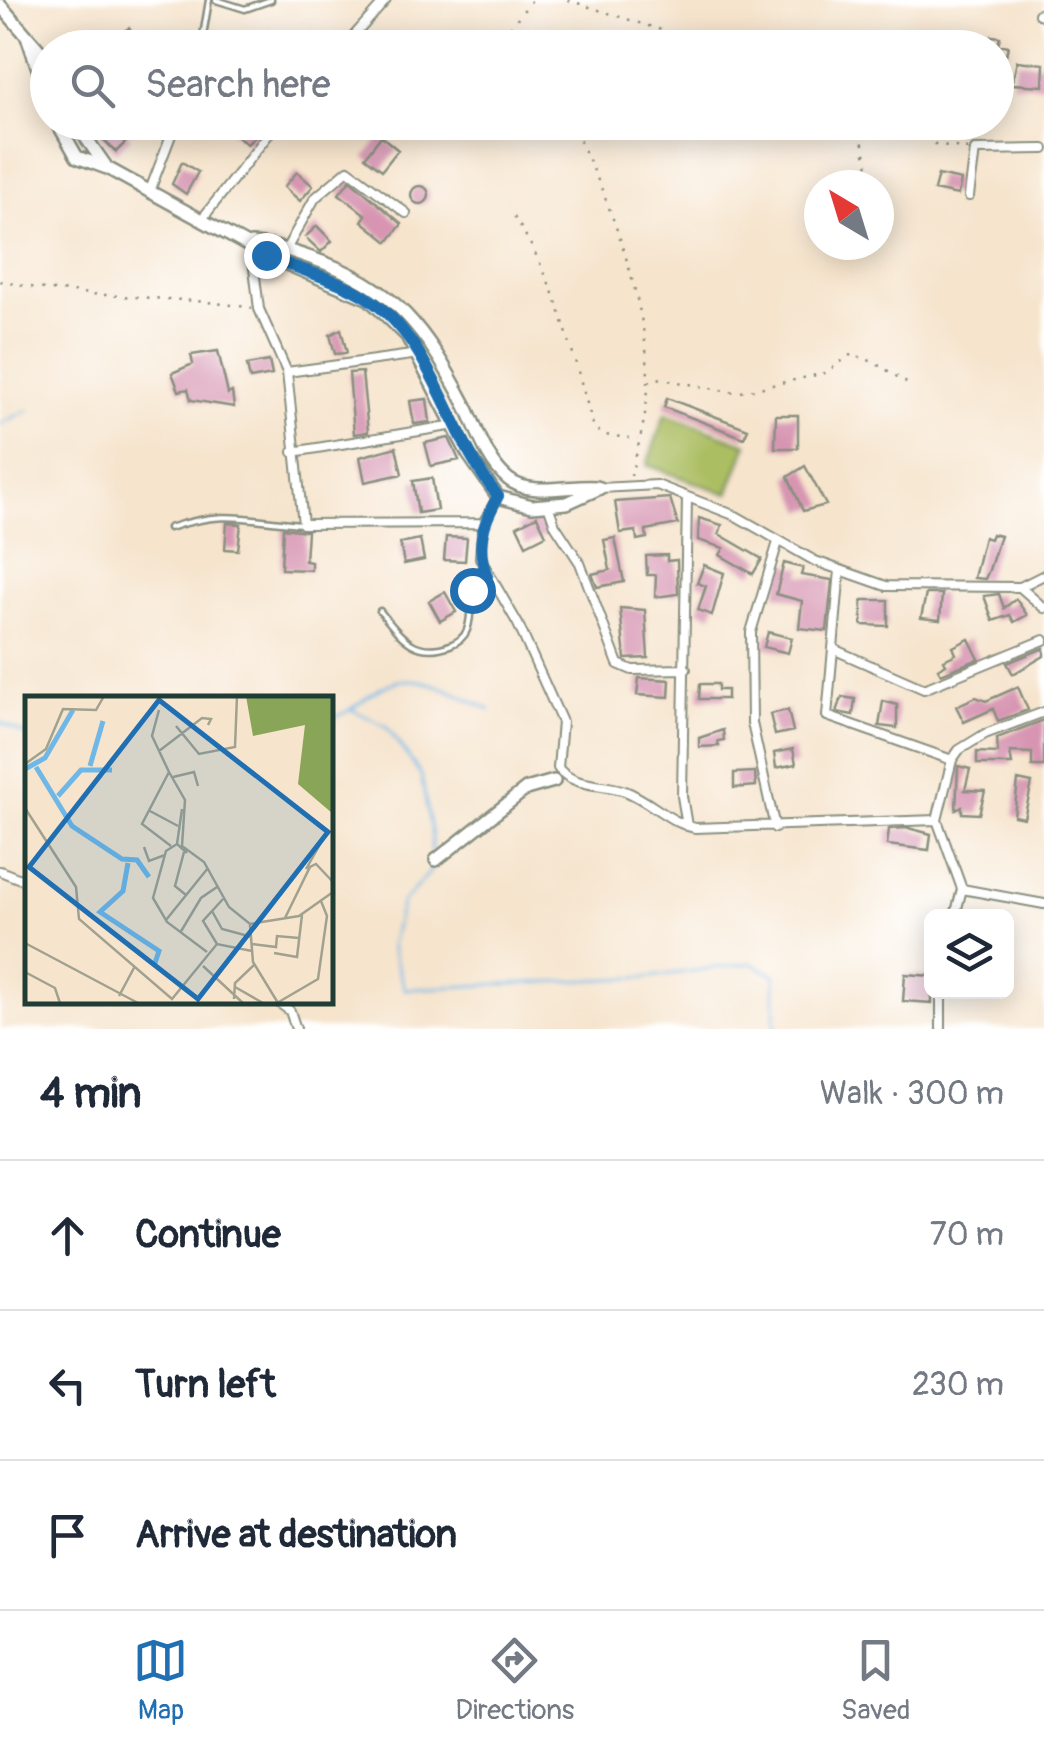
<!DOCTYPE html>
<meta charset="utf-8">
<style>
:root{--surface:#fff;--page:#f2f2f3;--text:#1f2937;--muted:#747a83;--line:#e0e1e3;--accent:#1f6fb2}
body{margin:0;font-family:Pangolin,sans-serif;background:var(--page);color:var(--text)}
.controls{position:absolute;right:30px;bottom:30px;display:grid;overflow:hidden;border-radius:15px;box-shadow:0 5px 25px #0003}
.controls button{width:90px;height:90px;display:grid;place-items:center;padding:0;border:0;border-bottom:2px solid var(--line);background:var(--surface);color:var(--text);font:50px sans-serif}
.compass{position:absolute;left:804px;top:170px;width:90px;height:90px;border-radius:50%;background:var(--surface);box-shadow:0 5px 25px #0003;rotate:322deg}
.stop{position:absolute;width:30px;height:30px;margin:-22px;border:8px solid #1f6fb2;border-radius:50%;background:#fff}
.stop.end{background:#1f6fb2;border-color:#fff;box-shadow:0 2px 10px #0008}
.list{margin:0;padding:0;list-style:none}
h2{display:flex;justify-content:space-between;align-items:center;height:130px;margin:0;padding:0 40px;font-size:42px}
h2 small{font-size:32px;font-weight:400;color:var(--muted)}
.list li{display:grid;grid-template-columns:65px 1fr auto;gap:30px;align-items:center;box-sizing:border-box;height:150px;padding:0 40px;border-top:2px solid var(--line)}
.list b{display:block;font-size:38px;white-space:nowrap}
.list em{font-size:32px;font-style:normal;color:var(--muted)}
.icon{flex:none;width:55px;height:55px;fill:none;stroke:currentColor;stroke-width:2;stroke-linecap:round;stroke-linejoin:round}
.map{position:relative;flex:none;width:1044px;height:1029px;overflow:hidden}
.search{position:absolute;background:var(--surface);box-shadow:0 5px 25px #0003;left:30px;right:30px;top:30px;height:110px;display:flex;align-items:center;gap:25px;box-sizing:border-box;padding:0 35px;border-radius:55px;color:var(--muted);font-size:38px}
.sheet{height:580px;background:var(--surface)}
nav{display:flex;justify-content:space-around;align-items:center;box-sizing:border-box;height:140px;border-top:2px solid var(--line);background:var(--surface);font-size:28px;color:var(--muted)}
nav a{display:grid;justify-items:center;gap:5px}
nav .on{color:var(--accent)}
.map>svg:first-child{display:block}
</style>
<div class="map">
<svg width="1044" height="1029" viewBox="0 0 1044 1029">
<rect width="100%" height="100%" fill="#fff"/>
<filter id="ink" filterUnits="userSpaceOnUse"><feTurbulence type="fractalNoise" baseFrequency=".01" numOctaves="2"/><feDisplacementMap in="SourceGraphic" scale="20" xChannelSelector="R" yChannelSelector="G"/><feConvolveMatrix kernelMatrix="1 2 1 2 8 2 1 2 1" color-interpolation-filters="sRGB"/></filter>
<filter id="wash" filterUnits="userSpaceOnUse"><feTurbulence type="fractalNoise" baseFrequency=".0048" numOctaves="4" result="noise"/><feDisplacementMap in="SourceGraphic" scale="40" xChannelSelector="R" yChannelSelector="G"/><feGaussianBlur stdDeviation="2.25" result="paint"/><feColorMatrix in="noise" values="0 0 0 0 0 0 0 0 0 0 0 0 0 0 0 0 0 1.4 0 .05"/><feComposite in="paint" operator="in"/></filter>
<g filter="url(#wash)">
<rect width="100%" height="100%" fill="#f6e4cc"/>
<path fill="#abbe62" stroke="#657e4b" stroke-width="2.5" d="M665,414L747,444L728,494L647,465Z"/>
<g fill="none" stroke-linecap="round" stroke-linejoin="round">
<path stroke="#6fb7e7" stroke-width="2.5" d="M0,424L28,410
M353,710L386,726L421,775L432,837L430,872L401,904L391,946L405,989L650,977L751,963L775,975V1029
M330,719C355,712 369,691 392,683C421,671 464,698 490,710
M0,722L28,736"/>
</g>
<g id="blocks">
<path fill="#d795b2" d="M129,28L141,48H112L108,41Z
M992,36L1000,37L998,44L1008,46L1006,55L990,48Z
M1017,61L1044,64L1043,86L1012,84Z
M107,122H117L131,137L116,152L97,133Z
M220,122H243L257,135L247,144Z
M381,136L398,150L382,170L365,157Z
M182,162L198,172L186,194L172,184Z
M297,172L313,186L300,201L284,187Z
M938,175L961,180L958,195L934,190Z
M350,180L402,224L388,242L362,221L366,215L339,194Z
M411 195a9 9 0 1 1 18 0a9 9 0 1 1-18 0Z
M317,226L332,241L321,252L305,237Z
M341,329L347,353L335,354L330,335Z
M218,351L228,394L232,392L234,407L191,400L188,389L179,391L172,373L193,364L191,355Z
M269,361L272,375L250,379L247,365Z
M362,372L368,432L354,434L349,373Z
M667,398L748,429L744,438L664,407Z
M427,399L430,422L414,424L410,401Z
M776,415H798V448H775Z
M449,438L459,460L431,466L425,443Z
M396,447L402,474L365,482L360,457Z
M805,466L826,505L803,511L788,477Z
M432,478L437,510L418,513L413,481Z
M670,498L678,524L646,530L647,538L637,540L636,531L620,533L615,502Z
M537,516L546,535L526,545L517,526Z
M699,518L722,525L719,534L762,559L753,574L720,555L724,548L698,540Z
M227,523L241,524L238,550L225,549Z
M283,528L307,531L305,561L311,562V570L281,569Z
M992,534L1000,536L989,570L985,579L974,578L984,537L990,539Z
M446,537L467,538L465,561L444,560Z
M615,538L624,582L597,587L592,574L610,570L604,540Z
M420,539L424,560L404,564L400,543Z
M667,555V561L677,560L678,594L655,597L656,575H647L646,556Z
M784,563L803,568L801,575L832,580L827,631L799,628L802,601L776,594Z
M704,565L724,573L712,615L698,610L706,586L697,583Z
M445,592L456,612L440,621L429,601Z
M926,594H942L940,620L921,618Z
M999,594L1004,608L1016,599L1027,615L1014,622L1010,615L993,621L984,596Z
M862,600H888V626L862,625Z
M620,608L645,610L648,658L625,659Z
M768,632L792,638L788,653L764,647Z
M969,639L979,659L941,674L938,669L946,664L944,660L956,654L953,647Z
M1044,648V656L1013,674L1007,663Z
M639,678L670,680L669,697L637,695Z
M700,684H718V690H727V699H699Z
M1018,687L1028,710L998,721L993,709L964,722L956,706L976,697L986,701Z
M842,697L855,699L853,715L837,712Z
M883,701L897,705V728L879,726Z
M788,710L793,731L775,735L770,714Z
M1044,720V766H1032V753L1010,752L1012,764H977V752L998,753L997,738Z
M723,730L724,740L718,741L719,746L699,747V738Z
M793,749L796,764L776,768L774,753Z
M958,766L970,769L965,790L985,791L979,814L962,813V807L956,810Z
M755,772L756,786L734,788V773Z
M1018,780L1032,783L1024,818L1014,816Z
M908,828L931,834L929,850L887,845L889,829Z
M905,974L932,976V1003L903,1001Z"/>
</g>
</g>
<g filter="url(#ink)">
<use href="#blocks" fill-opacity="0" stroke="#8a9080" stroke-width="2.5"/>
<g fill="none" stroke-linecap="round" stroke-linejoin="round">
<g stroke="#8a9080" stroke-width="9">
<path id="lane" d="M216,0L245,9L271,0
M201,48L209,0
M169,528C228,509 245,520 303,524
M380,611C401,637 415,658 450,645C458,642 464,638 467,630C472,617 470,603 471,590L487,576"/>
</g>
<g stroke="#8a9080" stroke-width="12">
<path id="street" d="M1039,14L1044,16
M343,48L386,0
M149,193L176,122
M969,196L975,150L1044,149
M202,219L268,135
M251,244L259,309L287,372L303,524L483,523
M284,253L315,198L348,170L406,213
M287,372L419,354
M293,452L455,425
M600,488L657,485L736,516L815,561L886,586L1020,587L1044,575
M498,497L483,523L480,558L518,624L562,722L558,768C574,788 603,783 625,791C651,801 668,822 695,828L937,820
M687,497L682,796L687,826
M548,505L555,525L580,563L618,664L632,670L686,669
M840,570L827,716L952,760
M1020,587L1044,608
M833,649L924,689L1044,640
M775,828L752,723L751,632L778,542
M0,871L28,882
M962,889L1044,904
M955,916L962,889L937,820L952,760L959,750L985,734L1044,712
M278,1002L290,1011L296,1029
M941,1029V992"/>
</g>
<g stroke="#8a9080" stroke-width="16">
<path id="secondary" d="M0,5L48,60
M28,39L48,98
M57,122L77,157L107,168L265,255L369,299L407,336L468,454L498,497L532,506L567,503L600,488
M75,122L105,165
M251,244C273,245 291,251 311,258C396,286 426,330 466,406C477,429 487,462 508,479C531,498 570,484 597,487
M436,860L526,789L554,781"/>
</g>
<path stroke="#8a9080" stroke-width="2.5" stroke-dasharray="2.5 8" stroke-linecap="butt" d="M568,0L661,30L678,48
M516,48L511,26L532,0
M570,122C608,191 649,307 648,385C647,416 638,446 631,476
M858,122L872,184
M911,122L935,144L968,149
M514,217C558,283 572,353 594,428L604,435L638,439
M0,281C83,300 169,294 252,308
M649,382L657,378L737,393L825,373L852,354L876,363L908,384"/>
<use href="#lane" stroke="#fff" stroke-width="4"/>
<use href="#street" stroke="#fff" stroke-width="8"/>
<use href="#secondary" stroke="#fff" stroke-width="11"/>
</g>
</g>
<g fill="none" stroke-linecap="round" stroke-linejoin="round" filter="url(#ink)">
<path stroke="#1f6fb2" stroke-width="12" d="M266,255C298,271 335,277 366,297C435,341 448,436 498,496C483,524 475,545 487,576L472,590"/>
</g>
<g transform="translate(25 696)">
<rect width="308" height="308" fill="#f6e4cc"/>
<path d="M307,0L308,1L307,117L273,88L280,29L228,40L221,0Z" fill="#88a558"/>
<path fill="none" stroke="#6fb7e7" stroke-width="5" d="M65,70L78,25M11,71L47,130L97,163L112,164L124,181M0,73L20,62L48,14M33,100L56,74H87M103,167L98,195L75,216L134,255L129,270"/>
<path fill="none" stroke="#a0a18f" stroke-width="2.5" d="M134,14L127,40L144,76M151,30L174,58L210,51L212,0M134,55L177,22L186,23L183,29M0,68L21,53L38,13L71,14L79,0M144,76L160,104L157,150L179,166L204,211L225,228L274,220L308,196M144,76L117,128L146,150M148,81L169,76L173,90M0,112L51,191L54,223L147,303L192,248L227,255M157,113L152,148L162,157M125,115L153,130M152,148L141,155L128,202L142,226L182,256M119,151L124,165L140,159M159,156L150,190L161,199M281,173L301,138M187,215L197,233L227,241M260,222L285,171L291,168L308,186M141,224L183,172M225,229L228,266L253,307M155,237L176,202L192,191M0,247L113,307M192,248L178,225L198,203M227,248L251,251L252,240L274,242M249,257L272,261L277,219M178,270L218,307M0,276L30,292L35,307M210,291L238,307M94,300L110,270M209,303L210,287L229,269M252,307L293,283L302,220L296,205"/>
<path fill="#1f6fb2" fill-opacity="0.15" stroke="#1f6fb2" stroke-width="5" d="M134,4L303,136L173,303L4,171Z"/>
<rect width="308" height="308" fill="none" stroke="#1f3d34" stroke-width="5"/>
</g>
</svg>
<div class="controls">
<button><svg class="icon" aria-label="layers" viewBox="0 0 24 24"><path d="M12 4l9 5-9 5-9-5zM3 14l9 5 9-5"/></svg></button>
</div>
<svg class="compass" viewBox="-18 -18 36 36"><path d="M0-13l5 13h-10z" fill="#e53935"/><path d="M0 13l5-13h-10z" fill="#747a83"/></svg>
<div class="stop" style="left:472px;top:590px"></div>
<div class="stop end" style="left:266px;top:255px"></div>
<div class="search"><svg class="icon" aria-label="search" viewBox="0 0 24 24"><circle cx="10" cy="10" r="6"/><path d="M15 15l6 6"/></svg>Search here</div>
</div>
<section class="sheet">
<h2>4 min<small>Walk · 300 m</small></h2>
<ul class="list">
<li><svg class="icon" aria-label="ahead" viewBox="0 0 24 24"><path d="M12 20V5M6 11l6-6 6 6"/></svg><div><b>Continue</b></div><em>70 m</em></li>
<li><svg class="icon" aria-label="left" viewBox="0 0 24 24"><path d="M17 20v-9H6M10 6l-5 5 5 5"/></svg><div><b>Turn left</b></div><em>230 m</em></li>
<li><svg class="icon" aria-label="arrive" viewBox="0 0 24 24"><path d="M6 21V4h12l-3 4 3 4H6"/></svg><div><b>Arrive at destination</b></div></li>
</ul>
</section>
<nav>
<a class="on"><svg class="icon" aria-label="map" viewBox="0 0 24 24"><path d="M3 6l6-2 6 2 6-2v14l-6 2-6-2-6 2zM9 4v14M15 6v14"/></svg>Map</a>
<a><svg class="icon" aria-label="directions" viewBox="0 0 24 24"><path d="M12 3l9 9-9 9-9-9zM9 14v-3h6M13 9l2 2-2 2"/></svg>Directions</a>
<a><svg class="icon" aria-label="saved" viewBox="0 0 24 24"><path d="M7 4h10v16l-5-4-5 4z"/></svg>Saved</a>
</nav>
